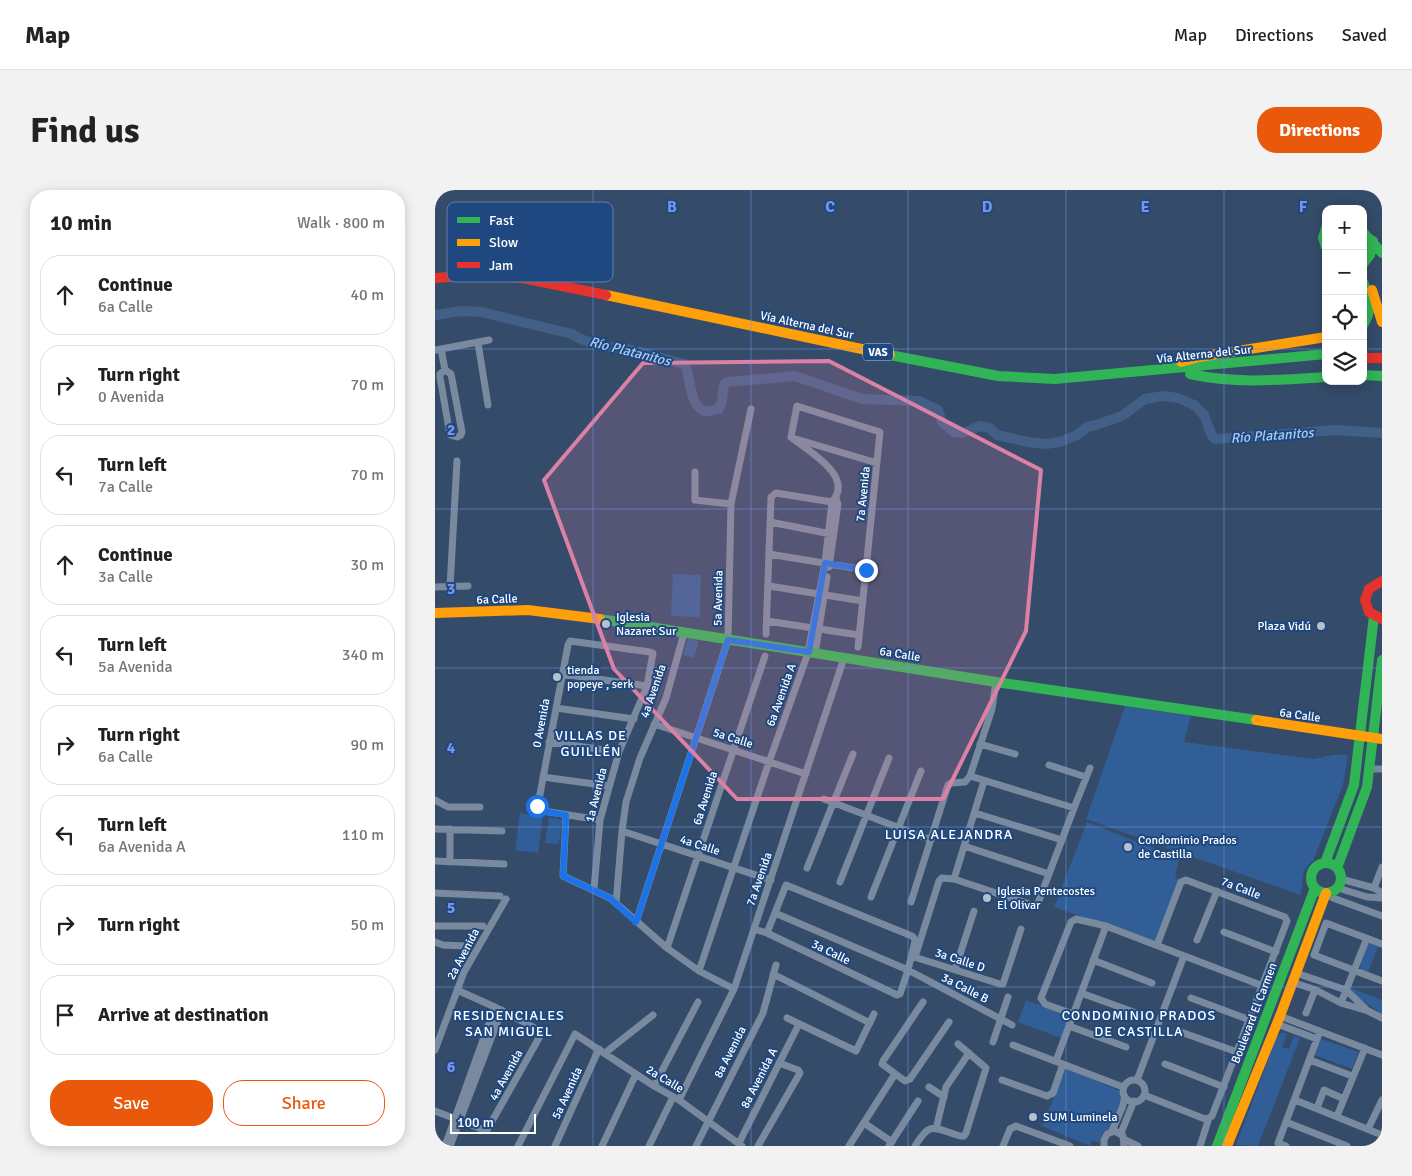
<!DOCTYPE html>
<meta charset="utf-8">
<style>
:root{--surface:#fff;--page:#f2f2f2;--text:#222;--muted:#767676;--line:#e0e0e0;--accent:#ea580c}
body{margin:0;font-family:Signika,sans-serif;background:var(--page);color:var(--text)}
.controls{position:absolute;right:15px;top:15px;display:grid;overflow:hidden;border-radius:10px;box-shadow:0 2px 12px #0003}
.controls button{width:45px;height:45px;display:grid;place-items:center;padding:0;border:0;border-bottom:1px solid var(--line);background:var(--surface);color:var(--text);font:25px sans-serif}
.scale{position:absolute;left:15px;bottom:12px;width:86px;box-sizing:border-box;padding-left:5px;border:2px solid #fff;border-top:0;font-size:14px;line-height:18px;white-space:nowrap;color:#fff;-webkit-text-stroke:4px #1e487f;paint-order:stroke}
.stop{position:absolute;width:15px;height:15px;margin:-11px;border:4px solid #1a73e8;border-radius:50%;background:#fff}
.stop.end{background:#1a73e8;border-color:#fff;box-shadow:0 1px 5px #0008}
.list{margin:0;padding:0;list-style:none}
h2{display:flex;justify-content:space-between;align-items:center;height:65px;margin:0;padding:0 20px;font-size:21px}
h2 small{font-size:16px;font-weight:400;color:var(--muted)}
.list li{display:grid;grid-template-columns:32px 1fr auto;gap:15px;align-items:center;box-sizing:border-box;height:80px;margin:0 10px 10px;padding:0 10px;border:1px solid var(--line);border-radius:20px}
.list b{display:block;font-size:19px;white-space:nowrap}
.list p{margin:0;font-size:16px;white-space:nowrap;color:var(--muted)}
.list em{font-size:16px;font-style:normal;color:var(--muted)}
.actions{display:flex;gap:10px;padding:15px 20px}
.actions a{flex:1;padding:11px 0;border:1px solid var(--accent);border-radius:20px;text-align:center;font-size:18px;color:var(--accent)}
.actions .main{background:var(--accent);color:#fff}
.icon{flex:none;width:28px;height:28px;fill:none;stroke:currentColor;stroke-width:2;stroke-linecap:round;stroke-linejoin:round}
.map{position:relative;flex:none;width:947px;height:956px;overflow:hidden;border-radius:20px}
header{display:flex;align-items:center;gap:30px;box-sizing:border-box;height:70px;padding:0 25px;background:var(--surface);border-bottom:1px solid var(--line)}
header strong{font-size:24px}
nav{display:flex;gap:28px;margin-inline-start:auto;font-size:18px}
.intro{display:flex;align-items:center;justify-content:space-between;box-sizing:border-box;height:120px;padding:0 30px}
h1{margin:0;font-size:35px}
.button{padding:12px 22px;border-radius:20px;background:var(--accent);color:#fff;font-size:18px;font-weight:700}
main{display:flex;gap:30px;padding:0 30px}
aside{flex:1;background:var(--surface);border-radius:20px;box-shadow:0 2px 12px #0003}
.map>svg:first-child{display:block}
</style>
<header>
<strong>Map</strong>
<nav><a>Map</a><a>Directions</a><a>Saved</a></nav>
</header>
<div class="intro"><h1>Find us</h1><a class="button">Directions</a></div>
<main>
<aside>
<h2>10 min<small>Walk · 800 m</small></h2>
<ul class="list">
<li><svg class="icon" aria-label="ahead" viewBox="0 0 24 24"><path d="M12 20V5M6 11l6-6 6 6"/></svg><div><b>Continue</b><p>6a Calle</p></div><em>40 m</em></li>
<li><svg class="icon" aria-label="right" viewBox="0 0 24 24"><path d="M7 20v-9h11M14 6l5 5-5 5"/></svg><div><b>Turn right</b><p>0 Avenida</p></div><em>70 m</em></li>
<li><svg class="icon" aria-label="left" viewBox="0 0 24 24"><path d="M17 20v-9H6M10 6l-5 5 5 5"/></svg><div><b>Turn left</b><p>7a Calle</p></div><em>70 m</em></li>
<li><svg class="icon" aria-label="ahead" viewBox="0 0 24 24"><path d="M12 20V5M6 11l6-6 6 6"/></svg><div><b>Continue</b><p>3a Calle</p></div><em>30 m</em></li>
<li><svg class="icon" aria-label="left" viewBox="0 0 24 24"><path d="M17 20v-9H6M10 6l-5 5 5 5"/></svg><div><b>Turn left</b><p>5a Avenida</p></div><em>340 m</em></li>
<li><svg class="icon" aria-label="right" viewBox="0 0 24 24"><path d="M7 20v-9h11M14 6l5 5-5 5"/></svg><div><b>Turn right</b><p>6a Calle</p></div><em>90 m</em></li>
<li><svg class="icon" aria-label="left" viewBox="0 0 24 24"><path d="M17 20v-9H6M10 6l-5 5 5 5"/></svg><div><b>Turn left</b><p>6a Avenida A</p></div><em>110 m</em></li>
<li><svg class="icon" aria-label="right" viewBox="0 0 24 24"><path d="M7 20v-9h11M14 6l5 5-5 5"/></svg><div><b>Turn right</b></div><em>50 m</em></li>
<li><svg class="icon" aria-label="arrive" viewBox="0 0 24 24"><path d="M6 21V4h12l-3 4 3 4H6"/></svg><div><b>Arrive at destination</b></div></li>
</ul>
<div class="actions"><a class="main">Save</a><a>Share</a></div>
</aside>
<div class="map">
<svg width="947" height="956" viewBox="0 0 947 956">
<rect width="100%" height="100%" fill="#344b69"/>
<path fill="#315e96" d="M238,384L266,385L265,427L236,426Z
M253,448L264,451L259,468L248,465Z
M690,516L756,526L749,552L879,569C890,567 902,562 913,566L908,595L878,671C863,682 871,690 865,705L651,629Z
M85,623L108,627L103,663L80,660Z
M114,627L127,630L124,654L110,653Z
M652,632L710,655L745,666L740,686L744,691L720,751L668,731L662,732L619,717Z
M936,753L943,756L933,783L927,781L925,776L933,754Z
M916,798L947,810V824L914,801Z
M591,810L634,826L626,848L583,832Z
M846,843H852L847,857L854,859L859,846L865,848L823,956L801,955L842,846Z
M886,849L923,862L917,879L880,865Z
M631,878L685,901L687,907L674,939L668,942L664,953L657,950L655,956L607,936Z"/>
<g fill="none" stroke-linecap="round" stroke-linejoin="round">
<path stroke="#415f87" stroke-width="10" d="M0,125L27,121L46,122L137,144C158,157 174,156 197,160C215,164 232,170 250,174C255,185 255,220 271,221C275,222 280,219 284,219L287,211L289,195L292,192L360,186L427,209L484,211L503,220L507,232L519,242L528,243L545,236L555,238L562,245L593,252L611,254L625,252L642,245L652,237L661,235L687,226L710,209L728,206L743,208L759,215L769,225L777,246L780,249L901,240L947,243"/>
<path stroke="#798a9f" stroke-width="7" d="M43,153L53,215
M6,159L10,180
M0,160L54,150
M10,180L16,184L27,242L26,245L22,247L15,245L5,187V184Z
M356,247L362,216L445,242L423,457
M361,249L442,273
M260,282V310L296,314
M335,332L396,344
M334,364L431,380
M394,377L403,314L401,308
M334,396L428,411
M0,397L33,396
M15,397L22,271
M332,431L424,445
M331,444L336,307L341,303L397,312
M380,464L392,387
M127,484L212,496
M121,518L199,529
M219,534L371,584
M114,552L184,562
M545,554L580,564
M614,575L651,587
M934,579H947
M535,586L639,618
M108,587L174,596
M389,609L496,650
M0,610L13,617H45
M540,623L627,650
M131,625L128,686L175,708L232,758L264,781L299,799
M0,639L67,641
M187,641L336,690
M529,656L614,684
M0,671L69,674
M15,672V639
M372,678L418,564
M519,689L549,591
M906,689L939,698L947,703
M405,692L454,568
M903,698L932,707L947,708
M939,698L947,677
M159,699L165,630L184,562L212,496L218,463L215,462L135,451L133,455L102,620L165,630
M0,703L65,706
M891,703L898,708L947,726
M436,707L486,581
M476,712L513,595L516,593L530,592L535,586L557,519L561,492
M181,713L187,641L191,612L205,568L231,508L249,443
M340,723L473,780L577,835
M201,732L293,450L296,314L316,219
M0,736H48
M319,739L332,743L462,805L465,804L473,780L480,751L479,748L477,746L351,695L332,743
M789,742L841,762
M762,750L782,701
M0,752L8,755L30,756
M947,754L891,733L879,765L947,791
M232,758L330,466
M481,764L504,691L507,688L519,689L597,715L603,713L639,618L655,578
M476,766L565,794H568L586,739
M658,770L717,793
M520,780L539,721
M264,781L334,572L373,463L390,373L397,312C420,286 373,261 356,247
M861,783L911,800L931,819
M338,784L435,833
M857,792L881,800L906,813L933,821L947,828
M646,803L704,824
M756,808L815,830
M488,812L448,871L447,874L470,891L475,889L514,832
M906,813L932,748
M871,823L880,800
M638,824L610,814L606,808L636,732L641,729L671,736L828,796
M845,826L947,865
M352,828L421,861L439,824
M842,834L882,849
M634,836L691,857
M743,841L802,862
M558,852L573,807
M578,855L688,897
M0,860L29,782L71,709
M170,863L218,825
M875,870L917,886
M621,871L671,736
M730,874L789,897
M567,890L612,906L618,903L628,874
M702,890L749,766
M688 901a11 11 0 1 1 22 0a11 11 0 1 1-22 0Z
M219,896L263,812
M494,897L509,907
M709,905L770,929L774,928L777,926L852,731L850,727L751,690L746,692L722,755
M244,910L299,799L409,468
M860,910L947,945
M882,918L889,900L909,909
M0,921L49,940H52L104,848L105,843L102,839L62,818L22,800
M902,926L930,858
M851,932L912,956
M429,933L457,952
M501,939L511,897L534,863
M933,939L947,910
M677,941L687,918L690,907
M686,943L699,911
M690,950L703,956
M304,953L364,834
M10,956L53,836L62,818
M15,956L67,820
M83,956L140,844L219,896L244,910L307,956
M120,956L164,859
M167,956L201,884
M214,956L238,907
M261,956L328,823L341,775
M323,956L365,883L363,880L344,873
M414,956L460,884
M454,956L483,911
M480,956C496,930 498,938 525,946H529L531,943L551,878L523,854
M568,956L575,939L581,936L635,956
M669,956V950L672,944L680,941L688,946L689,956
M765,956L774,928
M851,956L843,953L885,841"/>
<path stroke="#30b455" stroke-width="10" d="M891,38L888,48L891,57
M928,42L947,63
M928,74L935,65L938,51
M928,92C935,107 938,120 928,135
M455,165L563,186L620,189L891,164
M755,184C800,194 845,190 891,187
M928,185L947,186
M165,429L561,492L821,530
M876 688a15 15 0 1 1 30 0a15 15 0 1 1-30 0Z
M890,673L919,595L939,426
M902,678L932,597L947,470
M782,956L880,698"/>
<path stroke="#ff9f0a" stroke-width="10" d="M937,100L947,132
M171,105L455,165
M746,172L764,167L891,147
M0,423L93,420L165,429
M821,530L947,549
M792,956L845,826L891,703"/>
<path stroke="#e5322d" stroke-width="10" d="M0,88L40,85L87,88L171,105
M928,168H947
M947,391L934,399L930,410L934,422L947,429"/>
</g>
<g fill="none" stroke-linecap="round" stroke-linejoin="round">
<path stroke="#1a73e8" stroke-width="6" d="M102,616V620L106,621L131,625L128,686L175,708L201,732L293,450L374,462L390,373L431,380"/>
</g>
<path fill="#dd80a5" fill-opacity="0.2" stroke="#dd80a5" stroke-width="4" stroke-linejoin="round" d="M394,171L606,280L591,441L508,609H302L179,479L109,290L208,173Z"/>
<path fill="none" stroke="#7795e8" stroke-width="1" stroke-opacity="0.55" d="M158,0V956M316,0V956M473,0V956M631,0V956M789,0V956M0,159H891M928,159H947M0,319H947M0,478H947M0,637H947M0,797H947"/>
<g fill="#b8c0ca" stroke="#1e487f" stroke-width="2">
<circle cx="171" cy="434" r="5"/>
<circle cx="886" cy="436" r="5"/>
<circle cx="122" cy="487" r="5"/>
<circle cx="693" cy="657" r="5"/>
<circle cx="552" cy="708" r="5"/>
<circle cx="598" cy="927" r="5"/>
</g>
<g text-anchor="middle" stroke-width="4" stroke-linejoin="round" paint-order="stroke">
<rect fill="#1e487f" stroke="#bcc8d9" stroke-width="1" x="428" y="153.5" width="30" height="17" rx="4"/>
<g font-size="11" font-weight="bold" fill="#fff">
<text x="443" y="166">VAS</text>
</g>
<g font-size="12" fill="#fff" stroke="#1e487f">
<text transform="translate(372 135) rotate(12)" y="4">Vía Alterna del Sur</text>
<text transform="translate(769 164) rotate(-6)" y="4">Vía Alterna del Sur</text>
<text transform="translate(428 304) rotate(-84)" y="4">7a Avenida</text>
<text transform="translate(283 408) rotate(-89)" y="4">5a Avenida</text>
<text transform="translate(62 409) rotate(-2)" y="4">6a Calle</text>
<text transform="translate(465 464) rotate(9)" y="4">6a Calle</text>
<text transform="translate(218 501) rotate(-71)" y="4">4a Avenida</text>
<text transform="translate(346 505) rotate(-70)" y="4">6a Avenida A</text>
<text transform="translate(865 525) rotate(8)" y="4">6a Calle</text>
<text transform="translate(106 533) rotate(-79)" y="4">0 Avenida</text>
<text transform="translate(298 548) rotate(18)" y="4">5a Calle</text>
<text transform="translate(161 605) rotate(-76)" y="4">1a Avenida</text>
<text transform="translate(270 608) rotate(-72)" y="4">6a Avenida</text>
<text transform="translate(265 655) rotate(18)" y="4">4a Calle</text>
<text transform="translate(324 689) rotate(-71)" y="4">7a Avenida</text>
<text transform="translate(806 698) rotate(21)" y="4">7a Calle</text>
<text transform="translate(396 762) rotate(26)" y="4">3a Calle</text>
<text transform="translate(28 764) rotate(-62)" y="4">2a Avenida</text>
<text transform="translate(525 770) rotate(18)" y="4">3a Calle D</text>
<text transform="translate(530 798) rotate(27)" y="4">3a Calle B</text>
<text transform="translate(819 823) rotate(-69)" y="4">Boulevard El Carmen</text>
<text transform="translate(295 862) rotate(-63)" y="4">8a Avenida</text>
<text transform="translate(71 885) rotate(-61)" y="4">4a Avenida</text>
<text transform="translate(324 888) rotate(-63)" y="4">8a Avenida A</text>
<text transform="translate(230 889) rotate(31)" y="4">2a Calle</text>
<text transform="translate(132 903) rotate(-65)" y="4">5a Avenida</text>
</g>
<g font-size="12" fill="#fff" stroke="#1e487f" text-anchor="start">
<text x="181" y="431">Iglesia<tspan x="181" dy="14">Nazaret Sur</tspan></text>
<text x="876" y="440" text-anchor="end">Plaza Vidú</text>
<text x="132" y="484">tienda<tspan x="132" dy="14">popeye , serk</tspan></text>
<text x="703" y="654">Condominio Prados<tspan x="703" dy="14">de Castilla</tspan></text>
<text x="562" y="705">Iglesia Pentecostes<tspan x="562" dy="14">El Olivar</tspan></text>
<text x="608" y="931">SUM Luminela</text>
</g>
<g font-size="14" font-style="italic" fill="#accbf0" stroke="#1e487f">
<text transform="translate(195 161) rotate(14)" y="5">Río Platanitos</text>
<text transform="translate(837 245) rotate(-4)" y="5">Río Platanitos</text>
</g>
<g font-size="14" letter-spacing="1" fill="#fff" stroke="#1e487f">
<text x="156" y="550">VILLAS DE<tspan x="156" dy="16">GUILLÉN</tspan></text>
<text x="514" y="649">LUISA ALEJANDRA</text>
<text x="74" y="830">RESIDENCIALES<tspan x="74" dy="16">SAN MIGUEL</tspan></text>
<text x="704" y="830">CONDOMINIO PRADOS<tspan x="704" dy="16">DE CASTILLA</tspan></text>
</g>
</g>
<rect x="12" y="12" width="166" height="80" rx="8" fill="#1e487f" stroke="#627fa5" stroke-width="1"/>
<rect x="22" y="27" width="23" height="6" fill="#30b455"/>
<rect x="22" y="49" width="23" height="7" fill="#ff9f0a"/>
<rect x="22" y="72" width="23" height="6" fill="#e5322d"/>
<g font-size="14" fill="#fff">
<text x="54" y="35">Fast</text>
<text x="54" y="57">Slow</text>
<text x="54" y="80">Jam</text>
</g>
<g font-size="16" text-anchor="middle" font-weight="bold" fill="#7795e8" stroke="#1e487f" stroke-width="4" stroke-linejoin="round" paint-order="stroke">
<text x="237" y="22">B</text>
<text x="395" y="22">C</text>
<text x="552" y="22">D</text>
<text x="710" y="22">E</text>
<text x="868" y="22">F</text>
<text x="16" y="245">2</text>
<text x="16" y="404">3</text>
<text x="16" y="563">4</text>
<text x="16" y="723">5</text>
<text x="16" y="882">6</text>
</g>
</svg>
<div class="controls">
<button>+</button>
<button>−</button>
<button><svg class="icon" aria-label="locate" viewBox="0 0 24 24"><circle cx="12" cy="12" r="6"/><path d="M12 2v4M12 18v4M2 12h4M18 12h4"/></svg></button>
<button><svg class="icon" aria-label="layers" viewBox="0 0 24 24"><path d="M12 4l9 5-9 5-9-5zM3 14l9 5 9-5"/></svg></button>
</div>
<div class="scale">100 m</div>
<div class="stop" style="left:102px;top:616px"></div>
<div class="stop end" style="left:431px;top:380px"></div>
</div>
</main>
